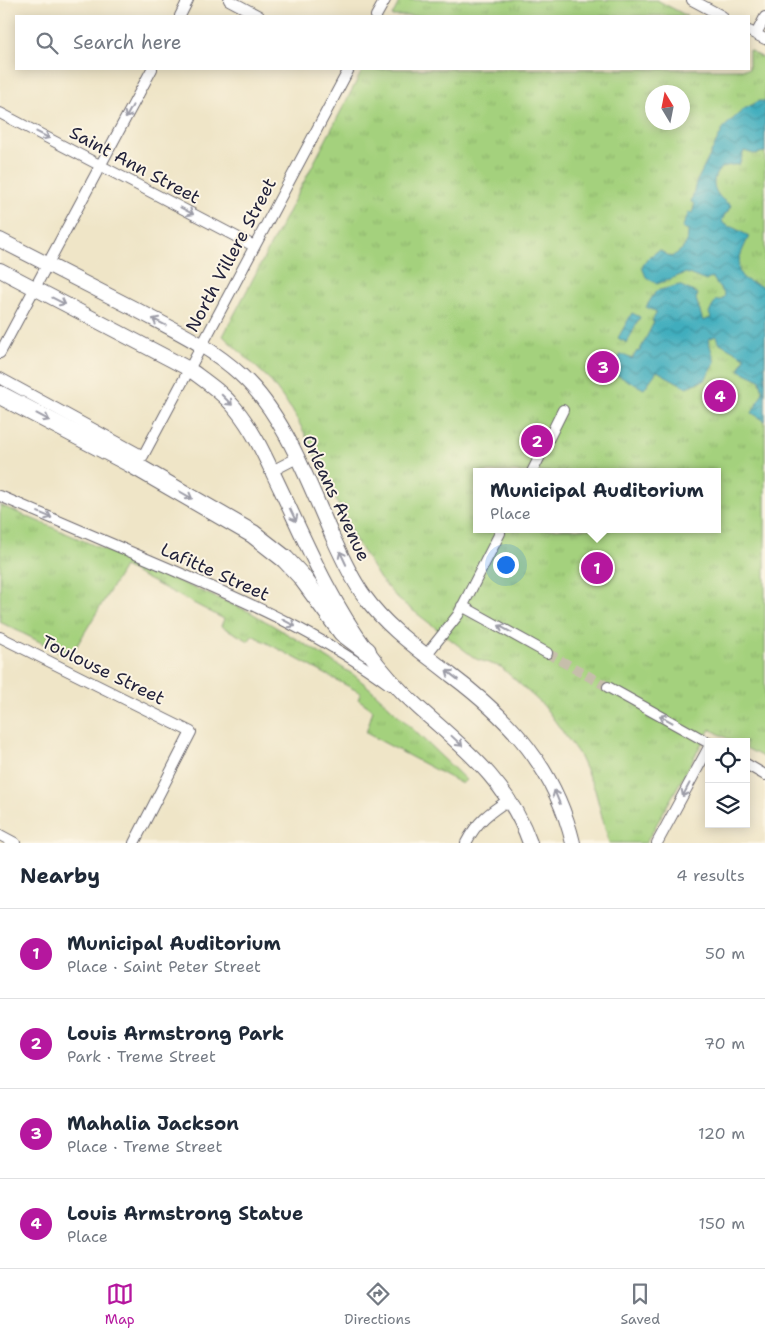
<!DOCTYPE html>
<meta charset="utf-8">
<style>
:root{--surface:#fff;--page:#f6f6f7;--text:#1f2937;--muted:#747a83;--line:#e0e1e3;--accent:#b5179e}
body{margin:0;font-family:"Shantell Sans",sans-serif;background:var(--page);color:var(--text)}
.controls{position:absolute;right:15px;bottom:15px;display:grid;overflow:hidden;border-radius:0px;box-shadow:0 2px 12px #0003}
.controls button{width:45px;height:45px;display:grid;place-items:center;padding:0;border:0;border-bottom:1px solid var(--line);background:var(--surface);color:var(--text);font:25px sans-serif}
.compass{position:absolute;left:645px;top:85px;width:45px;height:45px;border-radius:50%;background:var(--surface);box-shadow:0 2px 12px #0003;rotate:350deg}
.you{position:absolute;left:505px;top:564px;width:18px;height:18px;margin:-12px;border:4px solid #fff;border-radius:50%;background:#1a73e8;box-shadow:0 0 0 8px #1a73e833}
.badge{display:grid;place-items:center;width:32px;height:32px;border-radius:50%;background:var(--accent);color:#fff;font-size:16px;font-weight:700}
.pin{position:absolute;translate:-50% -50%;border:2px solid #fff;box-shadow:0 1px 5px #0006}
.popup{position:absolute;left:473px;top:468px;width:248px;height:65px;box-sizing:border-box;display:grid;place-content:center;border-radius:0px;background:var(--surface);filter:drop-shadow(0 1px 4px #0005);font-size:16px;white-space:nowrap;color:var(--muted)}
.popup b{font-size:19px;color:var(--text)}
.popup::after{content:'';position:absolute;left:50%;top:100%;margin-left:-10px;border:10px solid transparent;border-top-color:var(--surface)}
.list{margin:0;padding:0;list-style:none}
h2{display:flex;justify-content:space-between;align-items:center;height:65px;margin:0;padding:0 20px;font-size:21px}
h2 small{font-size:16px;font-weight:400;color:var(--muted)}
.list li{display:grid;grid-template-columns:32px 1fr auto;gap:15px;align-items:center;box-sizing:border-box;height:90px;padding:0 20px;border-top:1px solid var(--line)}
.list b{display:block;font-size:19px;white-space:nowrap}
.list p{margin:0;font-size:16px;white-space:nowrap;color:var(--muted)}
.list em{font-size:16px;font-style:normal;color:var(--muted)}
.icon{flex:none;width:28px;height:28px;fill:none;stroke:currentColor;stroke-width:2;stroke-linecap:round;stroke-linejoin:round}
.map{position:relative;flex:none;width:765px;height:843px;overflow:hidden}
.search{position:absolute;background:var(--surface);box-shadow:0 2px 12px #0003;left:15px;right:15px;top:15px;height:55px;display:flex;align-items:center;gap:12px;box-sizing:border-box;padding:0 18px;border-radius:0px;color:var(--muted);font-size:19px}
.sheet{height:425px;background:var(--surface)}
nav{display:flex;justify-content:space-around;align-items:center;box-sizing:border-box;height:70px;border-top:1px solid var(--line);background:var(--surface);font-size:14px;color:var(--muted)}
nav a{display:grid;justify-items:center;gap:2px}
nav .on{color:var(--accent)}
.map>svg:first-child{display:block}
</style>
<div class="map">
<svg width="765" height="843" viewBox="0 0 765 843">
<defs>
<pattern id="park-tufts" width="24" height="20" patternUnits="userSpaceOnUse" patternTransform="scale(1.25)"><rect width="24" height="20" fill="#a4d17d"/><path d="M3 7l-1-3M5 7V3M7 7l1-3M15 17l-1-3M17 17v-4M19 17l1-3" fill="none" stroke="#8db36d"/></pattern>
<pattern id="water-waves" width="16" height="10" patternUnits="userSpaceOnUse" patternTransform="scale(1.25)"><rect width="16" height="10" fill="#3fadbd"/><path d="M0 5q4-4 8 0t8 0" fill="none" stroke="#348c9b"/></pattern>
</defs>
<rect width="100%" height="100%" fill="#fcf5e5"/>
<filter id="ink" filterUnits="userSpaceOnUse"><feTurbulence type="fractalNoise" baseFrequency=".02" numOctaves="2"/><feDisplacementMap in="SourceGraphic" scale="10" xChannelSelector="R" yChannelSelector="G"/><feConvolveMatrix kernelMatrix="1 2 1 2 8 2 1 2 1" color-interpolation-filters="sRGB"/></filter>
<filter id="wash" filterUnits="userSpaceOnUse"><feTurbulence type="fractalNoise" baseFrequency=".0096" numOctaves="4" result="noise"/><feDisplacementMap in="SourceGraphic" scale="20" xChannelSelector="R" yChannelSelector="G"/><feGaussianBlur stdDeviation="1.12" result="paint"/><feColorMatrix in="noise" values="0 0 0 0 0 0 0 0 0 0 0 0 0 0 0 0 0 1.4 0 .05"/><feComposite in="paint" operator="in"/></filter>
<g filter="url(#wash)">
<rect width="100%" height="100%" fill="#efe5c7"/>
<path fill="url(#park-tufts)" stroke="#637a5c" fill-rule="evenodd" d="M400,0H657L687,16H392Z
M749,50L765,59V758L746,748V742H734L710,729L646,843H609L595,790L578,753L544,706L501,667L476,659L398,599L380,579L353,536L304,432L292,410L269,379L223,336L363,69H749ZM652,92H682V122H652ZM477,472H717V529H477Z
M0,505L250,612L313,649L354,675L373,691L466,780L462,784L366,733L373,710L358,699L361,693L252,635L249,641L221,626L224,619L124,567L70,657L0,622Z"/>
<path fill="url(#water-waves)" stroke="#30687c" d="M759,101H765V152L754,154L744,151L739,165C711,162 704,192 731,205L727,213L725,214L722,221L724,224L730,227H732L749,236C744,248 730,270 746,280C752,283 759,285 765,288V421L752,413L763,392L760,380L739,370L745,357L718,342L716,336L708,339L715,362L705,380L686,387L657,371L644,389L611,372L621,354L632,359L637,351L639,352L654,322L652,321L657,312L646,307L656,291L679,285L698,294L696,299L703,321L711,318L709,313L716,300H722L725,295L712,277L706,281L686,273L657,284L646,277L642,267L648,258L659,250L671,257C683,250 688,245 688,231L682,228L689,212L692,213L695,204L691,202L696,183L724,127L744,109Z
M632,313L640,317L627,343L618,338Z"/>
</g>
<g filter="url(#ink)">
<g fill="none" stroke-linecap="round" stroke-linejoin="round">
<path stroke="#c6beab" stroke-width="10" stroke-dasharray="10 5" stroke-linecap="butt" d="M547,653L608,687"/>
<g stroke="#6a666c" stroke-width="12">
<path id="street" d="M229,0L259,16
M692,0L722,16
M180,16L188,0
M376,16L385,0
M749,31L765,39
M756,34L765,17
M0,113L254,246
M0,353L152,69
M0,378L143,456L349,69
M272,471L297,458
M532,472L563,410
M0,496C58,521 117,546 175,571C250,603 324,636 390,685
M462,606L547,653
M0,637L191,732L134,843
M426,655L458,615L500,533
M608,687L709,743
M746,764L765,775
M0,835L15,843
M466,843C477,821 490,812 510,799
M657,843L709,747"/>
</g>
<g stroke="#6a666c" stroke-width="16">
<path id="secondary" d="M0,240C45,263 90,286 135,309C172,329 210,346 241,375C285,414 310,487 334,540C343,559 352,580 365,597C388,629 421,651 451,675C511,720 555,768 573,843
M0,270L189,369C205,381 222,392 235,408C255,432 267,461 281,490C307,545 330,600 366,649C381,670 400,691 419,708C465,749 509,783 530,843"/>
</g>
<g stroke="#6a666c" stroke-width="20">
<path id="highway" d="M0,395L130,463L253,534L285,559L301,576L342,632L367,651"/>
</g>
<use href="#street" stroke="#fff" stroke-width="10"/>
<use href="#secondary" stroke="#fff" stroke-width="14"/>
<use href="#highway" stroke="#fff" stroke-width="18"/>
</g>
<defs><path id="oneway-shaft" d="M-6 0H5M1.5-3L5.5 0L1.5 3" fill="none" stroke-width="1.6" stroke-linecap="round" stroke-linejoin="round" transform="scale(1.25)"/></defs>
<g stroke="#9c9ca7">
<use href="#oneway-shaft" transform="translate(129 112) rotate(118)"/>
<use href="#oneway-shaft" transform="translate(43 135) rotate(27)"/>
<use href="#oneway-shaft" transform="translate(187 211) rotate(28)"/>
<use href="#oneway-shaft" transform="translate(59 301) rotate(27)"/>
<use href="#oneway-shaft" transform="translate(159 322) rotate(-153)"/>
<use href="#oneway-shaft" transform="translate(227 400) rotate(45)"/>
<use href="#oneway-shaft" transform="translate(43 417) rotate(28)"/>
<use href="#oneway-shaft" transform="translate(186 495) rotate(30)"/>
<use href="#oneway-shaft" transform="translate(45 515) rotate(23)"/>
<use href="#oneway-shaft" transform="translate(293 515) rotate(65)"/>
<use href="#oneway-shaft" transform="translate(343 558) rotate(-115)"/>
<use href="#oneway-shaft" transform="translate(289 623) rotate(28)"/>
<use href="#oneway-shaft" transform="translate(505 629) rotate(-151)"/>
<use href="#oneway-shaft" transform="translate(452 675) rotate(-142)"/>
<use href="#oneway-shaft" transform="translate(666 719) rotate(-151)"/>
<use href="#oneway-shaft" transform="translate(457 741) rotate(43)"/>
<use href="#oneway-shaft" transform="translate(686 790) rotate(118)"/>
<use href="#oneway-shaft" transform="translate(557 797) rotate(-112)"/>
</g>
</g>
<g text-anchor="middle" stroke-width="4" stroke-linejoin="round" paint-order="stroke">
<g font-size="18" fill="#22223b" stroke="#fcf5e5">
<text transform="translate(135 165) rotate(28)" y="6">Saint Ann Street</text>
<text transform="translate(231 255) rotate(-62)" y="6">North Villere Street</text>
<text transform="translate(336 498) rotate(65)" y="6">Orleans Avenue</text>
<text transform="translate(215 572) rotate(24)" y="6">Lafitte Street</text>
<text transform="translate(103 670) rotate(26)" y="6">Toulouse Street</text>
</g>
</g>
</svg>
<div class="controls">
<button><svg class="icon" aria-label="locate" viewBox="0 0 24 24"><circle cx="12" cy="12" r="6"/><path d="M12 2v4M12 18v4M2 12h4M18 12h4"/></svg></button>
<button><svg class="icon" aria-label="layers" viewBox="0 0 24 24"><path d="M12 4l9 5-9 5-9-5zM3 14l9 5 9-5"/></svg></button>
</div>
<svg class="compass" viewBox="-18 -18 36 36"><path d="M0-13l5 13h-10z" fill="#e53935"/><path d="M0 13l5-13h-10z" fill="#747a83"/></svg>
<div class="you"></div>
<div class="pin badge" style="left:597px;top:568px">1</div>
<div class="popup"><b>Municipal Auditorium</b>Place</div>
<div class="pin badge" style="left:537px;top:441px">2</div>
<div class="pin badge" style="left:603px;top:367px">3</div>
<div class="pin badge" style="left:720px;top:396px">4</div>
<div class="search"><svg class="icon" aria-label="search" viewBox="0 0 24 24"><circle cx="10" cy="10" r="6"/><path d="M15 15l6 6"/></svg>Search here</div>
</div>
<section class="sheet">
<h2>Nearby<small>4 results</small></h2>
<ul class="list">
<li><span class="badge">1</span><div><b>Municipal Auditorium</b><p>Place · Saint Peter Street</p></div><em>50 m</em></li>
<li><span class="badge">2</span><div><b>Louis Armstrong Park</b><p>Park · Treme Street</p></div><em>70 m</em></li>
<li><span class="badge">3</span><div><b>Mahalia Jackson</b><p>Place · Treme Street</p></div><em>120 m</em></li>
<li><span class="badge">4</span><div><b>Louis Armstrong Statue</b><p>Place</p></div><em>150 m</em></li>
</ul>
</section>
<nav>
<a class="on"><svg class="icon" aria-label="map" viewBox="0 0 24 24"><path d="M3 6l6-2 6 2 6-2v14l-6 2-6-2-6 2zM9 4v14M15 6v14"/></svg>Map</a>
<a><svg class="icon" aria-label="directions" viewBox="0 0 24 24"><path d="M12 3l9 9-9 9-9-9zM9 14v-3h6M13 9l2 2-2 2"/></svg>Directions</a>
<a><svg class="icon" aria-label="saved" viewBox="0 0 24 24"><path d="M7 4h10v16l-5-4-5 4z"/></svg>Saved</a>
</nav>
